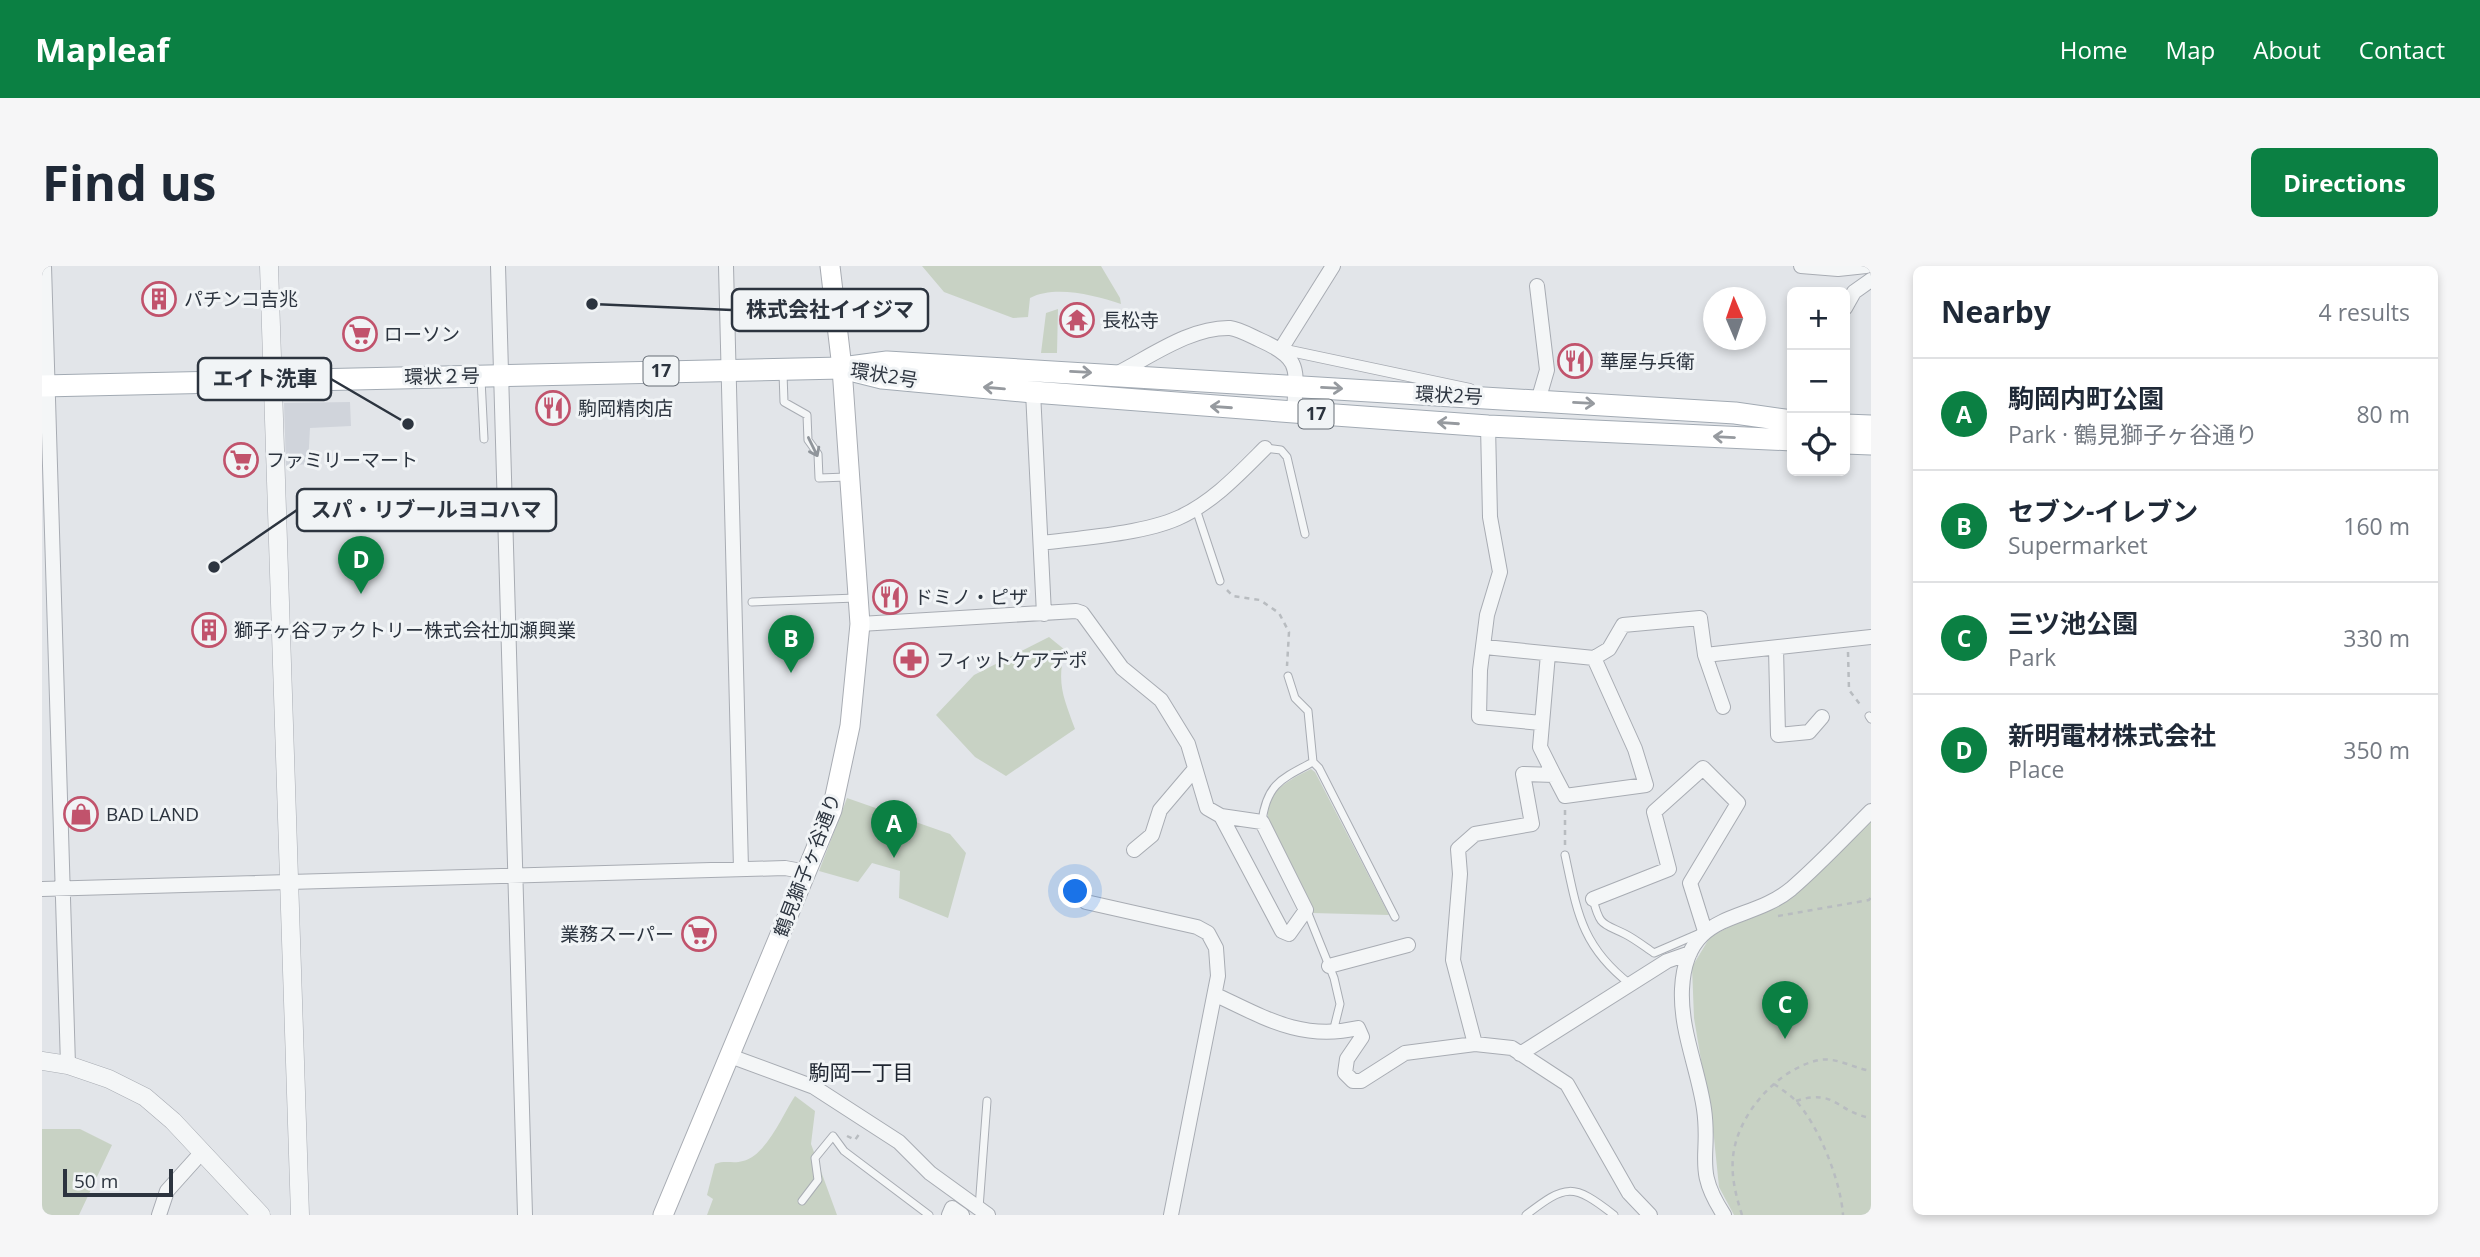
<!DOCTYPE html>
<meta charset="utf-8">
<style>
:root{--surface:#fff;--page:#f6f6f7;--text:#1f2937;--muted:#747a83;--line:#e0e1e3;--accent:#0b8043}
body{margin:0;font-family:"Open Sans","Noto Sans JP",sans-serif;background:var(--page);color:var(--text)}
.controls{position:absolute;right:21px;top:21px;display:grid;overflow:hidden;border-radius:10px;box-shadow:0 4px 10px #0003}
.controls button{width:63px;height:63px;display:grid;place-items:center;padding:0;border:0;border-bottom:2px solid var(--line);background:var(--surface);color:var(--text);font:35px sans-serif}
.compass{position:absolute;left:1661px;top:21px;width:63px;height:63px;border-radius:50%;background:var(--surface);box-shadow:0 4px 10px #0003;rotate:358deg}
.scale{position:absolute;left:21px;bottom:18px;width:110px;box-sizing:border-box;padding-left:7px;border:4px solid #2c343f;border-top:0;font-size:19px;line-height:24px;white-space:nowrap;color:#2c343f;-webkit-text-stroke:5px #f1f4f6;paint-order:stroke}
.you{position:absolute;left:1034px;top:626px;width:24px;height:24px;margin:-18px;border:5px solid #fff;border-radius:50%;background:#1a73e8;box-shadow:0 0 0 10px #1a73e833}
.badge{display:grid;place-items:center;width:46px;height:46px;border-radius:50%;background:var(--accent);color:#fff;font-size:23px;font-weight:700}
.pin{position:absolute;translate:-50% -58px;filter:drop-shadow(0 2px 4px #0008)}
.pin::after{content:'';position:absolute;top:37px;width:24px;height:21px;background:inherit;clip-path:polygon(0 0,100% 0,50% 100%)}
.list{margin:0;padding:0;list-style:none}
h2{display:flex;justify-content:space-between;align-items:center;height:91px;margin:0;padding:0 28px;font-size:30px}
h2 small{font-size:23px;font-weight:400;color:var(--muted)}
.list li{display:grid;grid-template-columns:46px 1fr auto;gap:21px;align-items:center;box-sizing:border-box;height:112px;padding:0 28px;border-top:2px solid var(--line)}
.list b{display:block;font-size:26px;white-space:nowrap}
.list p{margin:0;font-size:23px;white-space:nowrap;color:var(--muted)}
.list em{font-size:23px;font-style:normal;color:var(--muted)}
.icon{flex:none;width:38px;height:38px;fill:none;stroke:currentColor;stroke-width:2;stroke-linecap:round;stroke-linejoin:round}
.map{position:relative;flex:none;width:1829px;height:949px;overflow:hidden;border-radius:10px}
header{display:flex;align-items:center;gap:42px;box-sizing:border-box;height:98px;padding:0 35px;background:var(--accent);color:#fff}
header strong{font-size:33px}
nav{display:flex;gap:38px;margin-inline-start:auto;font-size:24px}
.intro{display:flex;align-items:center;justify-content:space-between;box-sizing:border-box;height:168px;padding:0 42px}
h1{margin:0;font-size:49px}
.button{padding:18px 32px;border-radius:10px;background:var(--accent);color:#fff;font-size:24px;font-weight:700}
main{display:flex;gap:42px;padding:0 42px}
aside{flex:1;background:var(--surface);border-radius:10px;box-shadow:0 4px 10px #0003}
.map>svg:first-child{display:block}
</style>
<header>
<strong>Mapleaf</strong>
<nav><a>Home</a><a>Map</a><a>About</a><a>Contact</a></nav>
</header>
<div class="intro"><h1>Find us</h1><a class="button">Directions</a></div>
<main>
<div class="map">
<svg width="1829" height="949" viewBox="0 0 1829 949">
<rect width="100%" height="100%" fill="#e2e5e9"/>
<path fill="#d0d4db" d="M308,136L309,160L268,162L266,198L244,200L242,137Z"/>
<path fill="#c8d2c4" d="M880,0H1059L1078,32L1079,38C1052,29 1013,19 988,32L986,51L971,52L902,26Z
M1016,43L1015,87H999L1004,47Z
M1007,371L1023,384C1014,418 1022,432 1033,463L964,510L933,491L894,449L932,409Z
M1269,503L1273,506L1347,649L1270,647C1257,621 1213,558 1229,532C1238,518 1255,510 1269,503Z
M805,532L908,568L924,587L906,652L857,632L858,605L830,597L816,616L777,605Z
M1829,554V949H1692L1677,921L1672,872L1652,752L1650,701L1668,671L1757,624Z
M753,830L773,845L769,878L795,949H665L671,933L665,929L673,898C683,894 692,898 701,895C724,890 741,848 753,830Z
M0,863H38L70,879L37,949H0Z"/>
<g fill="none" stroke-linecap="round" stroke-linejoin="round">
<g stroke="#a8acb3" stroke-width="9">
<path id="service" d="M741,107L742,136L765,149L766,174L776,188L777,212L805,211
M439,113L442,173
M1223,182L1239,184L1245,191L1263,268
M1154,243L1178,315
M710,336L814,332
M1827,450L1829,453
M1271,496L1277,502L1353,651
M1220,555C1225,518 1239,513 1271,496L1266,445L1253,432L1246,410
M1523,589C1535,645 1539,680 1588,718
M1551,633C1558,661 1561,657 1583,668C1593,673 1603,681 1612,687L1656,668
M1265,645L1292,712L1298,738L1291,766
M760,935L776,914L773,892L791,870L802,885L887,949
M937,942L945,835
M1484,949C1524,918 1531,917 1572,949"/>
</g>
<g stroke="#a8acb3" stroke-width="12">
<path id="pedestrian" d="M1239,83L1428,123"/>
</g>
<g stroke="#a8acb3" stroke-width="16">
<path id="minor" d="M2,0L26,799
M456,0L483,949
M684,0L699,603
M1759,0L1796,3L1824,0
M1495,20L1505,104L1496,135
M1803,42L1812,26L1829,14
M1239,83L1291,0
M1074,108C1108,91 1148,61 1188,62C1197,63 1209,70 1218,74C1261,93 1254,104 1252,146
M991,126L1002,348
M1446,160L1448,251L1458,306L1445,349L1438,404L1437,451L1499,457
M999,277C1038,272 1100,268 1136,252C1170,237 1197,208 1223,182
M818,358L1034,345L1040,347L1080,402L1119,434L1146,478L1165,542L1179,550L1220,556L1264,644L1247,668L1240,665L1179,550
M1443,381L1552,392L1567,383L1581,359L1658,352L1663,389L1681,441
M1734,382L1736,469L1767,466L1780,451
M1506,388L1498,481L1512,509
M1663,389L1829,371
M1092,584L1110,569L1118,544L1152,504
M0,623L743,602L765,606
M1551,633L1627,603L1612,546L1661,502L1696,537L1648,617L1663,665
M1044,636L1155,661L1166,667L1174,682L1176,710L1129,949
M1287,700L1366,679
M1174,729C1223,752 1260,775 1316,762L1320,771L1305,793L1303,807L1311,815H1319L1363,787L1433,778L1470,782L1525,818L1587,927L1608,949
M1433,778L1411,694L1418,608L1416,583L1433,568L1490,558L1481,508L1512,509L1523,530L1604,519L1593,483L1552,392
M1478,788L1625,695L1648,687
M688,790L772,821L857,876L888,907L946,949
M117,949L125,925L160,886
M907,949L910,942L920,949
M1682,949C1651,902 1669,891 1662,843C1656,802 1638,764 1640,723C1644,642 1705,659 1749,623C1777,599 1803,571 1829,545"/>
</g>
<g stroke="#a8acb3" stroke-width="19">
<path id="tertiary" d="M227,0L258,949
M0,795L26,799L67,813L103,831L131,855L219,949"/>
</g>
<g stroke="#a8acb3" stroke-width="21">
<path id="secondary" d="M621,949L790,544L808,460L818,358L800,102L788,0"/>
</g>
<g stroke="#a2aab3" stroke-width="23">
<path id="primary" d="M812,105L840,112L991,126L1252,146L1446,160L1750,174
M0,120L800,102L845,96L1693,147L1750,155
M1803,159L1829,160
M1803,177L1829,178"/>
</g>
<path stroke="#b8bcc0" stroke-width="2.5" stroke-dasharray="5 5" stroke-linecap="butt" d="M1185,324L1191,330L1218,334L1237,347L1247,366L1245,400
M1806,386L1807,424L1820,441
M1523,579V544
M1736,650L1827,634L1829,631
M1732,818C1739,823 1747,828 1753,834C1777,859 1799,916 1801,949
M1754,835C1794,822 1794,846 1829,852
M805,870L813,874L818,867
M1700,949C1694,930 1689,911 1691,891C1695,849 1735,803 1777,794C1795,791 1811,802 1829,805"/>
<use href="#service" stroke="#f4f6f7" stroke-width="7"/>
<use href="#pedestrian" stroke="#f4f6f7" stroke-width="10"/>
<use href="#minor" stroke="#f4f6f7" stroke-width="14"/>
<use href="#tertiary" stroke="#f4f6f7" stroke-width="18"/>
<use href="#secondary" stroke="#fff" stroke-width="19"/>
<use href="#primary" stroke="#fff" stroke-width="21"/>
</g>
<defs><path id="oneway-shaft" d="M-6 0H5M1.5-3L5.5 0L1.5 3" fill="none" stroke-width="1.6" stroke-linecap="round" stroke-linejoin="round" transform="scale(1.75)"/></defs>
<g stroke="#969a9f">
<use href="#oneway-shaft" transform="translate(1039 106) rotate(3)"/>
<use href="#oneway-shaft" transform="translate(952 122) rotate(-175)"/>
<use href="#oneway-shaft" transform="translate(1290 122) rotate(3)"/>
<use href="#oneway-shaft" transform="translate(1542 137) rotate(3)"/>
<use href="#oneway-shaft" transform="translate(1179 141) rotate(-176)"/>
<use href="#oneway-shaft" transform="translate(1406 157) rotate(-176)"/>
<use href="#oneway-shaft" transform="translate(1682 171) rotate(-177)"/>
</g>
<use stroke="#90959b" href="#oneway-shaft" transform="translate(771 181) rotate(64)"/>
<defs>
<g id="building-ring" transform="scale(1.75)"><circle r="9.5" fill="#f1f4f6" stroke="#c1536c" stroke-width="1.5"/><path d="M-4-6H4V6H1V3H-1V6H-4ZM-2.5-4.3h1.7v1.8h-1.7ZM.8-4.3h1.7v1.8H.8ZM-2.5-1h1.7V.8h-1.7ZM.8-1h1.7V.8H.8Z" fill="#c1536c"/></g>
<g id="temple-ring" transform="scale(1.75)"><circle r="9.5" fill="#f1f4f6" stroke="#c1536c" stroke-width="1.5"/><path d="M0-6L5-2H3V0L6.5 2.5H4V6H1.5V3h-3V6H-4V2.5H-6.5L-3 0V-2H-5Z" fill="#c1536c"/></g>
<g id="supermarket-ring" transform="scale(1.75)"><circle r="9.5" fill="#f1f4f6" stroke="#c1536c" stroke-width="1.5"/><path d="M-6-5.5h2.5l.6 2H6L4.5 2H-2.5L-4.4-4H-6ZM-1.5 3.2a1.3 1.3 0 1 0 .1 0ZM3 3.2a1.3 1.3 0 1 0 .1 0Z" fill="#c1536c"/></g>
<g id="restaurant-ring" transform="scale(1.75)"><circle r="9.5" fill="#f1f4f6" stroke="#c1536c" stroke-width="1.5"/><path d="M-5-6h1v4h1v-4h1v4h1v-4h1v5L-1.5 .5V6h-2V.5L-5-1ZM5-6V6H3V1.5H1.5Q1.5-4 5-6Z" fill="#c1536c"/></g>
<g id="pharmacy-ring" transform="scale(1.75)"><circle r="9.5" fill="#f1f4f6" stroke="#c1536c" stroke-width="1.5"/><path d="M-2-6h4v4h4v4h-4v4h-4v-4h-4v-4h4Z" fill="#c1536c"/></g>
<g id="shop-ring" transform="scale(1.75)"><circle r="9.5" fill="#f1f4f6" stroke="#c1536c" stroke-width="1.5"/><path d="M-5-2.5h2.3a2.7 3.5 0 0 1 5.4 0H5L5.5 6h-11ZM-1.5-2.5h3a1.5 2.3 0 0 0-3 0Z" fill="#c1536c"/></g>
</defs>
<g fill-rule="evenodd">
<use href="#building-ring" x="117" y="33"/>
<use href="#temple-ring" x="1035" y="54"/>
<use href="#supermarket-ring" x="318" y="68"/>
<use href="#restaurant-ring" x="1533" y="95"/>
<use href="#restaurant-ring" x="511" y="142"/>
<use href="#supermarket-ring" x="199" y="194"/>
<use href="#restaurant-ring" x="848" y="331"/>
<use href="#building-ring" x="167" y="364"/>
<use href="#pharmacy-ring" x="869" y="394"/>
<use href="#shop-ring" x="39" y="548"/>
<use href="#supermarket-ring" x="657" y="668"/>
</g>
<g text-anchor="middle" stroke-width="6" stroke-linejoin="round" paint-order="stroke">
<g fill="#f1f4f6" stroke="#676e76" stroke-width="2">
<rect x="601.5" y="90.5" width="35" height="29" rx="5"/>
<rect x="1256.5" y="133.5" width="35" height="29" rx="5"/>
</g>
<g font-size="18" font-weight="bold" fill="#2c343f">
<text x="619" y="111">17</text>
<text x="1274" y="154">17</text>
</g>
<g font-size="19" fill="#2c343f" stroke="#f1f4f6" text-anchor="start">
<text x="142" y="40">パチンコ吉兆</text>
<text x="1060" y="61">長松寺</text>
<text x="342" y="75">ローソン</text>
<text x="1558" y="102">華屋与兵衛</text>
<text x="536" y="149">駒岡精肉店</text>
<text x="224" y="201">ファミリーマート</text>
<text x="872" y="338">ドミノ・ピザ</text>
<text x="192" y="371">獅子ヶ谷ファクトリー株式会社加瀬興業</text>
<text x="894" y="401">フィットケアデポ</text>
<text x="64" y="555">BAD LAND</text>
<text x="632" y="675" text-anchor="end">業務スーパー</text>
</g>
<g font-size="19" fill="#2c343f" stroke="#f1f4f6">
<text transform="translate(842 109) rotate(9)" y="7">環状2号</text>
<text transform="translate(400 110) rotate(-1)" y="7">環状２号</text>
<text transform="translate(1407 129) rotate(3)" y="7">環状2号</text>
<text transform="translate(765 599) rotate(-69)" y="7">鶴見獅子ヶ谷通り</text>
</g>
<g font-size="21" fill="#1e2530" stroke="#f1f4f6">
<text x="819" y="814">駒岡一丁目</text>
</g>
</g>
<path fill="none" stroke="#2c343f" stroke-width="2.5" d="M550 38L690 44M366 158L289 113M172 301L255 244"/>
<g fill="#2c343f" stroke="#f1f4f6" stroke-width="2.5">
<circle cx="550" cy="38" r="7"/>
<circle cx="366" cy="158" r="7"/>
<circle cx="172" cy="301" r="7"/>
</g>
<g fill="#f1f4f6" stroke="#2c343f" stroke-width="2.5">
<rect x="690" y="23" width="196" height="42" rx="7"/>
<rect x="156" y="92" width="133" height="42" rx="7"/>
<rect x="255" y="223" width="259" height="42" rx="7"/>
</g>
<g font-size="21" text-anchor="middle" font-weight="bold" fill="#2c343f">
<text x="788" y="51">株式会社イイジマ</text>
<text x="223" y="120">エイト洗車</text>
<text x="384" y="251">スパ・リブールヨコハマ</text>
</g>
</svg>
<div class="controls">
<button>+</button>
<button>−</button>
<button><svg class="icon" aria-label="locate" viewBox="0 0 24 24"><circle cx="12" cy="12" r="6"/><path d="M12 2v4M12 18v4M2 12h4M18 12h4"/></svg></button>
</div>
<svg class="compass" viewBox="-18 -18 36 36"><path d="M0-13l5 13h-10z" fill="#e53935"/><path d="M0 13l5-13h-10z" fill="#747a83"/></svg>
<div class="scale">50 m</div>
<div class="you"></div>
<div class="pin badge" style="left:852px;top:592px">A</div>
<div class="pin badge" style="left:749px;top:407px">B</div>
<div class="pin badge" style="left:1743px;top:773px">C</div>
<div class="pin badge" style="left:319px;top:328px">D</div>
</div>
<aside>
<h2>Nearby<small>4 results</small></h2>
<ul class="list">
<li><span class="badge">A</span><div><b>駒岡内町公園</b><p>Park · 鶴見獅子ヶ谷通り</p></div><em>80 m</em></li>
<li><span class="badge">B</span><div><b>セブン-イレブン</b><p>Supermarket</p></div><em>160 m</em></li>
<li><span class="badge">C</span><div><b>三ツ池公園</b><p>Park</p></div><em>330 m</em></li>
<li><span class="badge">D</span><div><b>新明電材株式会社</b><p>Place</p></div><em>350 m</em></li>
</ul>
</aside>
</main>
